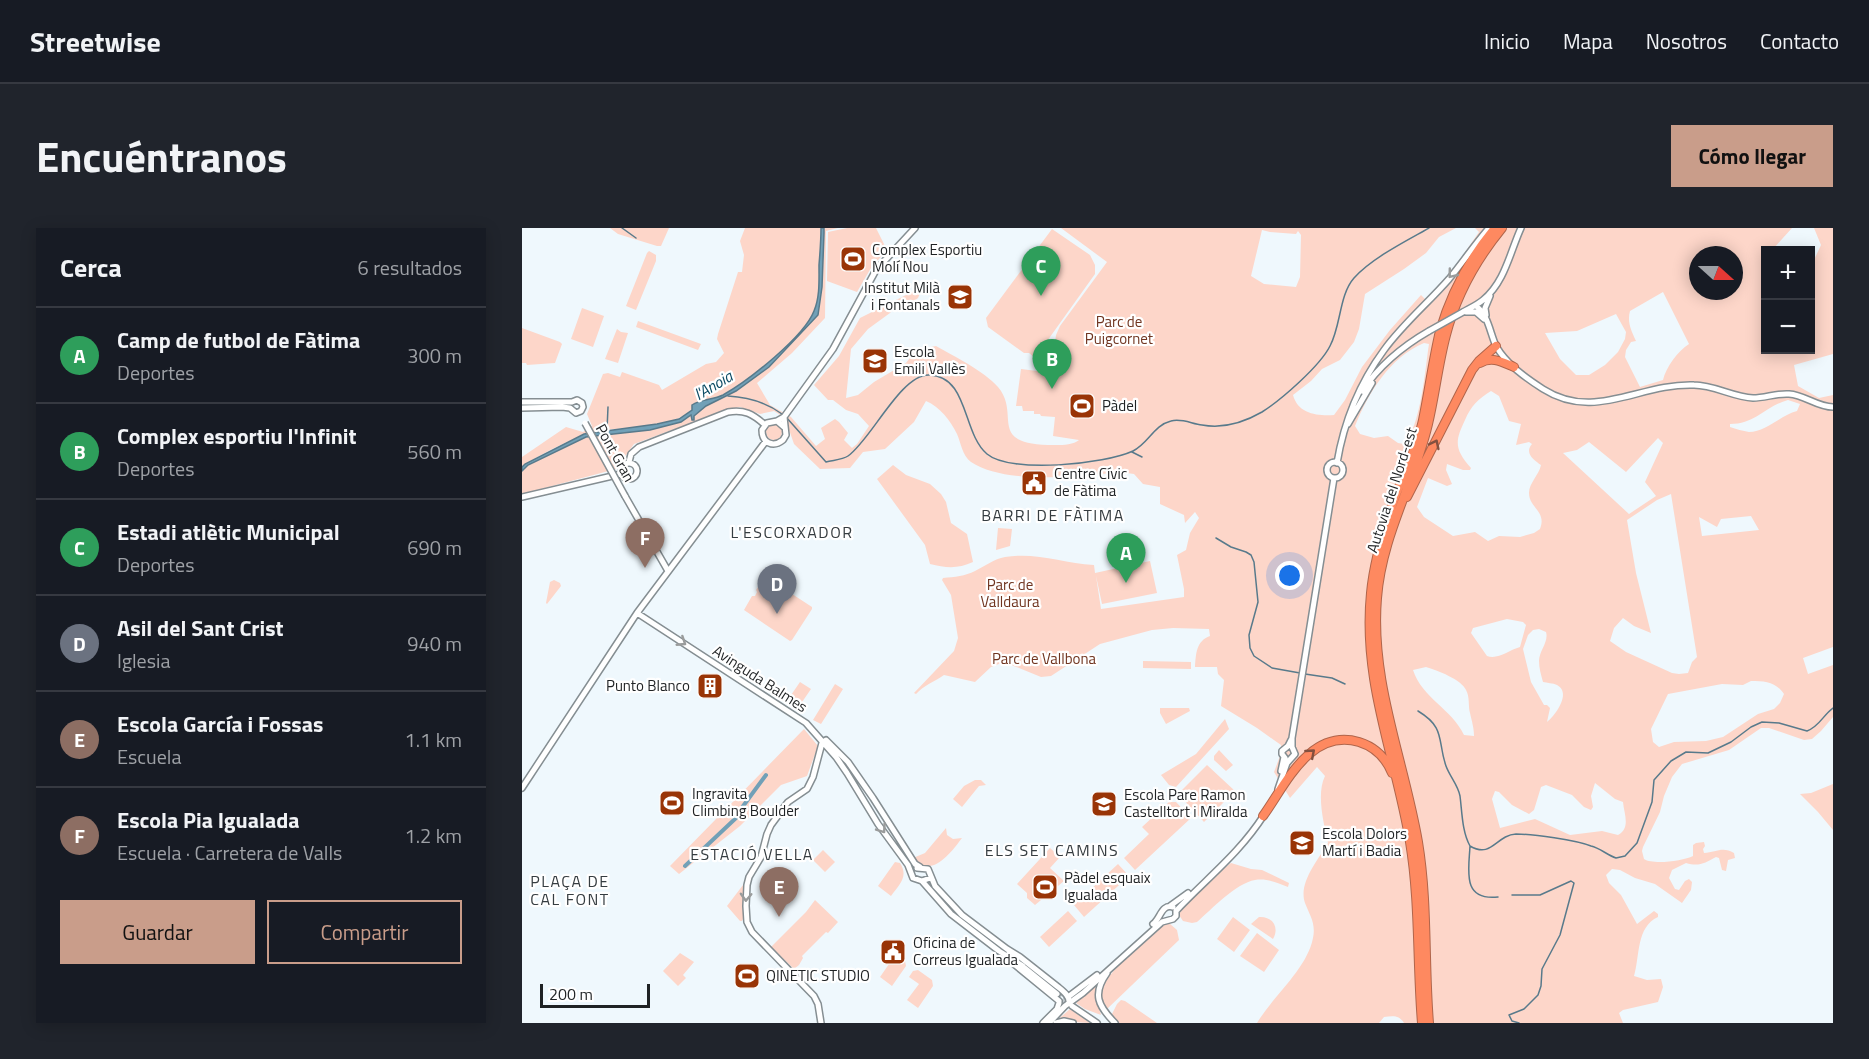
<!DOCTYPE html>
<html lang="es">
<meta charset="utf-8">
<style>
:root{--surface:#171b24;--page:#20242c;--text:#f1f3f6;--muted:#9ea1a6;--line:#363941;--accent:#c99d8a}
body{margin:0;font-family:"Titillium Web",sans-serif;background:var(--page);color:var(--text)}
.controls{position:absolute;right:18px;top:18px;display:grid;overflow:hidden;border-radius:0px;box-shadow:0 3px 15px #0003}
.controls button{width:54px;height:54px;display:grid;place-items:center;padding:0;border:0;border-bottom:2px solid var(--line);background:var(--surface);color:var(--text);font:30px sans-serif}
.compass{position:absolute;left:1167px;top:18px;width:54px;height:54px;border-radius:50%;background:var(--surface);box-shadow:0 3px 15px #0003;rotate:111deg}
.scale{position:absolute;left:18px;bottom:15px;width:110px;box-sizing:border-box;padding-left:6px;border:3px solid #1f2224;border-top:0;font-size:16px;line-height:21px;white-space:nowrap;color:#1f2224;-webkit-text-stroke:4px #fff;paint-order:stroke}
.you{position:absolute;left:768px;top:348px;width:21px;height:21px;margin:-15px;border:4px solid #fff;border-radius:50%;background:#1a73e8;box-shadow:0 0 0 9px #1a73e833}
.badge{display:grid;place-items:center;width:39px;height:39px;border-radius:50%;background:var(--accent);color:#fff;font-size:20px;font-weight:700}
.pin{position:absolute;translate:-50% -50px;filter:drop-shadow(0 2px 3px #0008)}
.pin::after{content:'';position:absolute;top:32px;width:21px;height:18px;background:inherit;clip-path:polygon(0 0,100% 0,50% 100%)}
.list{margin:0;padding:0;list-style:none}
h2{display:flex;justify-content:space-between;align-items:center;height:78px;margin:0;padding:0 24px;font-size:26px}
h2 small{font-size:20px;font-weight:400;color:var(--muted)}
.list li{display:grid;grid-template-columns:39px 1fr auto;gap:18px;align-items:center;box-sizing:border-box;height:96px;padding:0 24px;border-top:2px solid var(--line)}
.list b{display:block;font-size:22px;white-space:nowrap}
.list p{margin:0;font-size:20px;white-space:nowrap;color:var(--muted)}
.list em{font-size:20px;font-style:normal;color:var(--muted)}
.actions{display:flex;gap:12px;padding:18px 24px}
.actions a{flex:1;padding:14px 0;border:2px solid var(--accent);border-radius:0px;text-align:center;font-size:21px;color:var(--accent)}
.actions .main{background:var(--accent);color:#111}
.map{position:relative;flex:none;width:1311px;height:795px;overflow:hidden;border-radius:0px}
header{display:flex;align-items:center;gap:36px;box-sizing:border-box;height:84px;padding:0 30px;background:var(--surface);border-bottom:2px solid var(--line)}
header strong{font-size:28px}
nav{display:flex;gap:33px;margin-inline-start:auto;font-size:21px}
.intro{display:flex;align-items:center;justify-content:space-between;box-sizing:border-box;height:144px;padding:0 36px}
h1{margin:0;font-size:42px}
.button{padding:15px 27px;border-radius:0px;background:var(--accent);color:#111;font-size:21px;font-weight:700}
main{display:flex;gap:36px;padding:0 36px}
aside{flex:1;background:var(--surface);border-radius:0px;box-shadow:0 3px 15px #0003}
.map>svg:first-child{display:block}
</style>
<header>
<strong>Streetwise</strong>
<nav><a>Inicio</a><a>Mapa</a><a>Nosotros</a><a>Contacto</a></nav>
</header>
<div class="intro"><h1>Encuéntranos</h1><a class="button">Cómo llegar</a></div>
<main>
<aside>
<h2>Cerca<small>6 resultados</small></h2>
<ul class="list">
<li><span class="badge" style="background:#2e9e5b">A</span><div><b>Camp de futbol de Fàtima</b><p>Deportes</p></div><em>300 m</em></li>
<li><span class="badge" style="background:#2e9e5b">B</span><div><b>Complex esportiu l'Infinit</b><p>Deportes</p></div><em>560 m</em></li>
<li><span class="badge" style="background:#2e9e5b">C</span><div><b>Estadi atlètic Municipal</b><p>Deportes</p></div><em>690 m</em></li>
<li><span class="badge" style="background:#6b7280">D</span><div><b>Asil del Sant Crist</b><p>Iglesia</p></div><em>940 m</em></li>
<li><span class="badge" style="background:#8d6e63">E</span><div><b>Escola García i Fossas</b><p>Escuela</p></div><em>1.1 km</em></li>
<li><span class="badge" style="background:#8d6e63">F</span><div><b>Escola Pia Igualada</b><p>Escuela · Carretera de Valls</p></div><em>1.2 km</em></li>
</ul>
<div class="actions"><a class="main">Guardar</a><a>Compartir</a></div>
</aside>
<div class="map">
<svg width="1311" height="795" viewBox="0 0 1311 795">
<rect width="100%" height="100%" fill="#eff8fd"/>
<path fill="#fdd6c9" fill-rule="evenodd" d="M88,0H147L139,18H135L96,6Z
M223,0H299C299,12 298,25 297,37C297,52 298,69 293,83C282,108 218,161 193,170C187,173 181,173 175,174C157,205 101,197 71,204C59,206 8,231 0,239V229L44,199L61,204L70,198L65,186L81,146L86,145L98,149L100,144L137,157L140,162L184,136L194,134L202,125L195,111L196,106L216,44H220L222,27L218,13Z
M302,0H316L304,3L303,90L270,125L235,155L248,177L269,189L294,218L303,211L299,200L313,191L317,194L326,205L322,212L330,220L335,216L347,198L336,186L324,182L311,172H306L292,157L317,128L338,90L396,61L399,63L396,70L387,77L379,76L373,78L368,85L346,101L329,121L324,170L336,167L352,154L384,135L394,122L414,118C432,128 462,143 476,159C499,186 465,215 526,217C535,217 550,218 557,212L531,208L533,189L519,188L518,186H512V183H501L500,178H494L499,141L523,144L524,140L530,137L534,107L538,98L585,34L539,0H934L917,9L904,25L882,41L843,66L837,101L832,114L818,132L800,141L789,153L771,167C776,186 795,188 812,187L823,172L840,139L868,102L899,67L904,72L925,50L957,4L953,0H1270L1250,22H1244V122H1288L1289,34L1292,32L1299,17L1292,0H1311V126L1272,137L1276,158L1297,170L1311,167V419L1281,430L1286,446L1311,437V489L1299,503L1290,511L1282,512L1247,500H1239L1207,522L1160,536L1150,549L1142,568L1138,584L1121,619L1120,623L1122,631C1131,637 1161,633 1171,628V617L1174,615L1182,614L1183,618L1181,621L1182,625C1194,624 1201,618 1212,625L1213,630L1206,632L1204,643L1200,642L1197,630L1194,629C1183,635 1177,639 1164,635L1150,642L1147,650L1153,661L1157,662L1163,653L1167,651L1170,654L1169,662L1160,675L1133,656L1113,650L1098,642L1090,641L1084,647L1087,655L1099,667L1115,696L1132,683L1136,686V689C1114,699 1118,728 1112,748L1125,752L1139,751L1141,759L1136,774L1101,782L1097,785L1101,795H882C877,787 871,788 862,789L857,795H735C751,768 785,741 791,710C794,695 788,688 783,675C776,655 796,632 806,615C802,596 794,566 803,548L795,539L768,570L752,544L758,528L759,517L735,500L699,478L702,452L696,446L695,439H673C674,426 674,413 688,408L687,401L651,400L630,402L578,416L529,448L519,449L482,434L469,439L453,454L422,447C412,454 402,457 394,466L392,465L432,423L436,410L429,367L420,352L421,350C433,349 443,348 453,343C463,338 472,331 483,329C514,324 541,335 572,337L573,345L628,333L635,365L580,376L574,348L579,381L662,369V361L655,327L664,322L668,305L677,290L673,284L663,295L662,287L638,276V259L621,256L612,246C597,243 582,246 566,247C534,250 477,253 449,234C440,227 439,215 435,206C428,192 418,179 404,173L392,194L363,221L341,224L328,240L298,241L272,216L263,190L252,183L238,186L218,179L204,182L112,216L94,241L0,266V243L6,237L64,209L159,194L170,187V192H172V188L184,178L214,163L247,139L296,87L300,59ZM740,2L748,4L774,6L776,3L779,7L778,49L774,59L742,56L729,48ZM1176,27H1212V63H1176ZM1141,64L1167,116C1156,123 1144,139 1141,152L1118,159L1103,129L1104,122L1109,114L1114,113C1109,102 1105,94 1108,83ZM1094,86L1104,104L1103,111L1096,124L1083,137L1067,147H1054L1038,131L1023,105L1055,103ZM902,115L907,116C903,141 899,198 882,216L876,215L866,208L852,210L838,206L833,198C847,164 867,130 902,115ZM969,163L977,168L987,193L999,196L994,217L1007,214L1010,216C1002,225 1012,232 1019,237C1017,247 1007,255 1007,265C1007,280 1025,283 1018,301L1012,305L998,309L977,308L966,313L953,304L931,308L902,289L895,279L906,250L925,258L930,256L924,242L925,236L941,242H948L949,240C932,221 933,213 943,192C949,178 956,171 969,163ZM1266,172L1278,176L1275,183C1259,187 1244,204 1227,204C1221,203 1214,201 1208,199V196C1234,196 1243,178 1266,172ZM1136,210L1141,215L1123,254L1134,268L1107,286L1041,225L1055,222L1067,214L1104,244ZM1149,266L1175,429L1170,434L1166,445L1157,446L1150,445L1104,424L1088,413L1092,400L1101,390L1112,398L1129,405L1114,345L1105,292L1135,272ZM1229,288L1237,302L1180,308L1177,289L1195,299L1199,291ZM985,391L1001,394L1004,397L998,419C987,422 976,432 965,428L949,405L951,400ZM1017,401L1024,404C1027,414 1017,423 1017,433C1017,440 1019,447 1021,454C1025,455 1031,455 1035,457C1050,465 1033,488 1025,494L1028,480L1025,477H1022L1009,454L1001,421L1006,407L1011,402ZM904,439C915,442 940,452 944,462C948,469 946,478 948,485C950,494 952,500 952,508L942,507C930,481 900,470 891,442ZM1229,453C1243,453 1254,454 1262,466L1258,475L1252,481L1236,486L1201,509L1184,513L1152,514L1137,519L1131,514L1129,501L1146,466L1200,456L1221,457ZM1073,555L1093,571L1101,574C1102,586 1109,600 1096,607L1080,603L1048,607L1013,591L978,600L970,571L973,563L977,564L990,577L1007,586L1012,582L1019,559L1024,557L1050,567L1062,579L1069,582L1071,579L1069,568Z
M325,0H354L365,22L349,40L335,64L305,53L306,4Z
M530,1L568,27L573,37V46L513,130L507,125H502L466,99L464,90Z
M127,23L134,27V33L114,82L104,78L125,25Z
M60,80L82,88L71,119L49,111Z
M116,93L179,116L176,122L114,99Z
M0,100L38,114L40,116L33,135L5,137L4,135H0Z
M95,101L99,104L106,105L96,135L83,131Z
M244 204a8 8 0 1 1 16 0a8 8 0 1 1-16 0Z
M371,237L384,247L408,256L419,266L424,274L429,295L445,306L451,334C436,341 424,340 408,336L403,317L355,251Z
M476,300L490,301L488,318L474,322Z
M610,310L609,320L592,324L594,312Z
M244,349L290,379V381L270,412L268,413L222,382L230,368H233L235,364L234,362L242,350Z
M32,352L38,355L39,358L25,376L24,375L28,354Z
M621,433L669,434V441L621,440Z
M278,454L289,461L278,477L267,470Z
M313,456L321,461L299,496L291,492Z
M638,480H667L668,483L644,496L638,485Z
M703,491L707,501L654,559L647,557L639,547L674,526Z
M282,501L296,518L285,548L259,557L218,598L157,646L148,638Z
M697,522L711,537L704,543L692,532V528Z
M685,537L713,563L682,594L658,568L659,563Z
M453,552H459L464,557L457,558L440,579L431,571L442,558Z
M1311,556V602L1296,584L1278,566L1289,565Z
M647,574H654L669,590L613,642L602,630L627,606L620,599Z
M424,600L425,607L431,611L440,610C429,625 408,652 391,630L403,625Z
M528,620L538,629L528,640L542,653L513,677L505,670V665L495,656Z
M301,622L313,634L303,644L291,632Z
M373,634L378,635C387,649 377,657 369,668L356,658Z
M709,635L729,641L740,642L767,655L766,659C755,655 745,650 733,652C714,655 690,681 675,694L670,695L661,693L657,687C660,674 697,643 709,635Z
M596,636L607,648L562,689L552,677Z
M221,657V691L220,693H218L205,678Z
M293,672L316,694L306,705L304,704L280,728L281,730L277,737L272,741L249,719L284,684Z
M546,683L555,693L527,719L518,709Z
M711,689L728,702L712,724L695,711Z
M737,689C750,688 758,699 751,711L729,696Z
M647,695L655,702L657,712L585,781L582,780L578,766C581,758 584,751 590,745C598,735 636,697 647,695Z
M735,705L757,722L742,744L718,728Z
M158,725L172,734L161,747L164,750L156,758L141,743Z
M374,726L383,733L384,738L370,758L358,749Z
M396,742L410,752L411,758L396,780L385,772L397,756L387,749L391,743Z
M576,753H577L575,772L579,787L563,781L554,775Z
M599,772L603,773L635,795H596L590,786L595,776Z
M548,781L568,795L534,793Z"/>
<path fill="#71a0b7" stroke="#587a8b" stroke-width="1.5" d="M299,0H302V5L300,59L296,87L247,139L214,163L184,178L172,188V192H170L169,187L159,194L128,202L64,209L6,237L0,243V239L3,236L62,206L135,196L157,191L170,182V177C179,171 191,172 201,167C226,153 282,109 292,83C298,69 297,52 297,37C298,25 299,12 299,0Z"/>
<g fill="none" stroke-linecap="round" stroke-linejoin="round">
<path stroke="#587a8b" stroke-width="1.5" d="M100,0L114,10
M206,168C225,169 245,175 260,186
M264,189L304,234C311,232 320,232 326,228C349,212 379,146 407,147C447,148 440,205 465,226C489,246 583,236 611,223C626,216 632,197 649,193C660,190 670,196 680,197C702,201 721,195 740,184C759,172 798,138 808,118C819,98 817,67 832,50C850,30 884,13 907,0
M85,202L86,179
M610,224L620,229
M694,310L709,319L724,324L729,327L732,334L736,374L727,407L728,420L732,428L750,440L778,445
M783,446L810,450L823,456
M896,483C924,500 915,512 924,538C928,549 936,557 938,568C940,583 940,604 948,618C970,631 974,607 994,606C1011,606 1054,612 1069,618C1078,620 1085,627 1094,630L1103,628L1115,615L1130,574L1132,552L1149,533L1164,524L1186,525L1209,514L1229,499L1240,494L1257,495L1285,503C1298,498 1301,487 1311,480
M948,618C947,641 939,673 976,669
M990,667H1018L1049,653L1052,655L1038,707L1020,741L1019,758L1016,767L1002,781L987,787L990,793L997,795"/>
<path stroke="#71a0b7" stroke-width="4" d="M216,585L244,547
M163,638L214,590"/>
<path stroke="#c5cdd2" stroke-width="5" stroke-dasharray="5 2.5" stroke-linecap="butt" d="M535,766L549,777"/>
<g stroke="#858e92" stroke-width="8">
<path id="minor" d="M954,78C966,86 968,105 974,118C984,136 1004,150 1021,161C1073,194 1117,155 1172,157C1192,157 1211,169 1231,170C1243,170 1255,165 1267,166C1283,167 1295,179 1311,179
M941,84C948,80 955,77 961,72C983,54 988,24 999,0
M944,84H954L962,91
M964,87L963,80L968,68
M840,163C857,138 881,118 907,103
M0,174H50L55,172L60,175L61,179L59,183L54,185L48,180L40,179L0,180
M262,189L264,207L261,212C251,220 240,215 240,202L245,195L255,193L262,199
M255,193L262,189L311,121L354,42L393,0
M826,196L850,155
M107,234L109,226L117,219L206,184C222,181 231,186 243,197
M805 242a8 8 0 1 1 16 0a8 8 0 1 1-16 0Z
M99 243a8 8 0 1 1 16 0a8 8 0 1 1-16 0Z
M815,235C822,193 837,156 862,122C881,96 906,75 927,51C941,34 953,16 967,0
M103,268L146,343
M0,269L99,246
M115,385L284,495L314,529L325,545L356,596L386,637L391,650L400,653L408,650
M763,530L760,526V523L766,518L769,512
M759,543L762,529
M0,560L115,385L244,213
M756,561L765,535L773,526L770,519V510L812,250
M395,640L406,641L413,658L440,687L485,721L498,729L536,759C541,763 548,768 547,775
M400,653L429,686L477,723L501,738
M648,678L666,665
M654,683C685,650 717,626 742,587
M631,696C639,690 639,676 651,679
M487,732L537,773
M499,737L535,766
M585,745C570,766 576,778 593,795
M546,769L575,747
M550,778L575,795
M299,795L296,776L292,768L230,704L225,694L224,678L225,657L227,649L239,629L245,606L249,597L266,574L285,561L291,549L300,515L304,512L326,534L351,570L393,636L398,639
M521,795L535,781L537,775
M527,795L543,778L561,765L640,694L651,691L654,688V683
M534,795L542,793L551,795"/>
</g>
<g stroke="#b0654b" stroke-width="10">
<path id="highway" d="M958,135C970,128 980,134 992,139
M885,269L950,142L957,133L974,118
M741,588C764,556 788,500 837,514C853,519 864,530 870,545
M900,795C895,735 898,674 888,614C874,529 840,454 849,365C852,332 862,300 873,269C883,243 895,219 901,192C907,163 911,133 918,103C929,65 948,30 973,0
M907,795C902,735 906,674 896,614C882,532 848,454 855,370C860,306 892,256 906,196C913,167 916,137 924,107C934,68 954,32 980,0"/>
</g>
<use href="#minor" stroke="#fff" stroke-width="5"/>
<use href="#highway" stroke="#fe8960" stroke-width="8"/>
<g stroke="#858e92" stroke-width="8" stroke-linecap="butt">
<path id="minor-bridge" d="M907,103L941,84
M63,195L103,268"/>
</g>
<use href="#minor-bridge" stroke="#fff" stroke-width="5"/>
</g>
<defs><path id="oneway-chevron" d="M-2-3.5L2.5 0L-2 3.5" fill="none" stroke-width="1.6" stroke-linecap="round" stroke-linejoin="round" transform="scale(1.5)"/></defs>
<g stroke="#9a9c9c">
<use href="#oneway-chevron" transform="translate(930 46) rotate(129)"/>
<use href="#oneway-chevron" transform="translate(160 414) rotate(33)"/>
<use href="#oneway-chevron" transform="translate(360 601) rotate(55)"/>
<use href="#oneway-chevron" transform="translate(224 669) rotate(92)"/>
</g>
<g stroke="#83503f">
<use href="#oneway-chevron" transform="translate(913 216) rotate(-64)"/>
<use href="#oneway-chevron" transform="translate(789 525) rotate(-41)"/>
</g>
<defs>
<g id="stadium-square" transform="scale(1.35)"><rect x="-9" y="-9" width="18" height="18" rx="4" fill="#993406" stroke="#fff"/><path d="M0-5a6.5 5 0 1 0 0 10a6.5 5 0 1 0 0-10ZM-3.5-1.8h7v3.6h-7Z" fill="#fff"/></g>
<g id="school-square" transform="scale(1.35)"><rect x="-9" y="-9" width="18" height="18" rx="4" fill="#993406" stroke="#fff"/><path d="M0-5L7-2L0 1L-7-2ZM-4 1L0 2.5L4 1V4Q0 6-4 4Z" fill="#fff"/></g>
<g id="civic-square" transform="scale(1.35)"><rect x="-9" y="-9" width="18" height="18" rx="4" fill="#993406" stroke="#fff"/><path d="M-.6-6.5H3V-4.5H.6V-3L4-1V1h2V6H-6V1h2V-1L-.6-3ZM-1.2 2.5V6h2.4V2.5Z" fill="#fff"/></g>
<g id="building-square" transform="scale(1.35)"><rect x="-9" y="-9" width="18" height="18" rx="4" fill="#993406" stroke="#fff"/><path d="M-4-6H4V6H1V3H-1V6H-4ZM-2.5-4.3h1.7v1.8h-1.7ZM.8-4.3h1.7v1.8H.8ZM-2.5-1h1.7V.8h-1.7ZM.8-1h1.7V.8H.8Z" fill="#fff"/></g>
</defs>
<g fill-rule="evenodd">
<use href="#stadium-square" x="331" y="31"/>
<use href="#school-square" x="438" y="69"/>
<use href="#school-square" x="353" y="133"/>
<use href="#stadium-square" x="560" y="178"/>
<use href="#civic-square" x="512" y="255"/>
<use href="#building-square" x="188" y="458"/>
<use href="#stadium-square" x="150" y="575"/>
<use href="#school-square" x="582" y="576"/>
<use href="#school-square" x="780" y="615"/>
<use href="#stadium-square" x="523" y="659"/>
<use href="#civic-square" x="371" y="724"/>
<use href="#stadium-square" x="225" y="748"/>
</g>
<g text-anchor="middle" stroke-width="4.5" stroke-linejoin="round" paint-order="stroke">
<g font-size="15" fill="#1f2224" stroke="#fff" text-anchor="start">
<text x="350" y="27">Complex Esportiu<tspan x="350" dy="17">Molí Nou</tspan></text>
<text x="418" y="65" text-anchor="end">Institut Milà<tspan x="418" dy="17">i Fontanals</tspan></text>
<text x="372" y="129">Escola<tspan x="372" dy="17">Emili Vallès</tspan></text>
<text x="580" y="183">Pàdel</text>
<text x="532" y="251">Centre Cívic<tspan x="532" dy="17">de Fàtima</tspan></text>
<text x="168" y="463" text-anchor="end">Punto Blanco</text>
<text x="170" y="571">Ingravita<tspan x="170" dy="17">Climbing Boulder</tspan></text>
<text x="602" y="572">Escola Pare Ramon<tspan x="602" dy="17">Castelltort i Miralda</tspan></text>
<text x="800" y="611">Escola Dolors<tspan x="800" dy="17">Martí i Badia</tspan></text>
<text x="542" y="655">Pàdel esquaix<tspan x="542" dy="17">Igualada</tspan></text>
<text x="391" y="720">Oficina de<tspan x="391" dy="17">Correus Igualada</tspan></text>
<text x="244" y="753">QINETIC STUDIO</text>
</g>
<g font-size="15" fill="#703520" stroke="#fff">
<text x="597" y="99">Parc de<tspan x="597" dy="17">Puigcornet</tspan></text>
<text x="488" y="362">Parc de<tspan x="488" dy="17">Valldaura</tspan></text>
<text x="522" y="436">Parc de Vallbona</text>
</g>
<g font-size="15" fill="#1f2224" stroke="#fff">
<text transform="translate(93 225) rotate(61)" y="5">Pont Gran</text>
<text transform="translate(870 262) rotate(-72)" y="5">Autovia del Nord-est</text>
<text transform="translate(238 451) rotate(33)" y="5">Avinguda Balmes</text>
</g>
<g font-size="16" font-style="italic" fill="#0c4b64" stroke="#fff">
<text transform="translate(191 157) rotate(-31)" y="6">l'Anoia</text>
</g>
<g font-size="16" letter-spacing="1.5" fill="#363d41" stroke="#fff">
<text x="531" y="293">BARRI DE FÀTIMA</text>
<text x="270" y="310">L'ESCORXADOR</text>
<text x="530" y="628">ELS SET CAMINS</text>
<text x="230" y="632">ESTACIÓ VELLA</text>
<text x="48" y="659">PLAÇA DE<tspan x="48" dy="18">CAL FONT</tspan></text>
</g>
</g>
</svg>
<div class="controls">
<button>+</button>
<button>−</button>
</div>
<svg class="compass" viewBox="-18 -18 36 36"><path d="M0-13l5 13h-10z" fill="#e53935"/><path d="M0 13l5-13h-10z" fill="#9ea1a6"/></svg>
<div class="scale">200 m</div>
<div class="you"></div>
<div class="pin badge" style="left:604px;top:355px;background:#2e9e5b">A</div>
<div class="pin badge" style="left:530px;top:161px;background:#2e9e5b">B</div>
<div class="pin badge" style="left:519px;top:68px;background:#2e9e5b">C</div>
<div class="pin badge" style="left:255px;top:386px;background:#6b7280">D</div>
<div class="pin badge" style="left:257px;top:689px;background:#8d6e63">E</div>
<div class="pin badge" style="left:123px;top:340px;background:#8d6e63">F</div>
</div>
</main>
